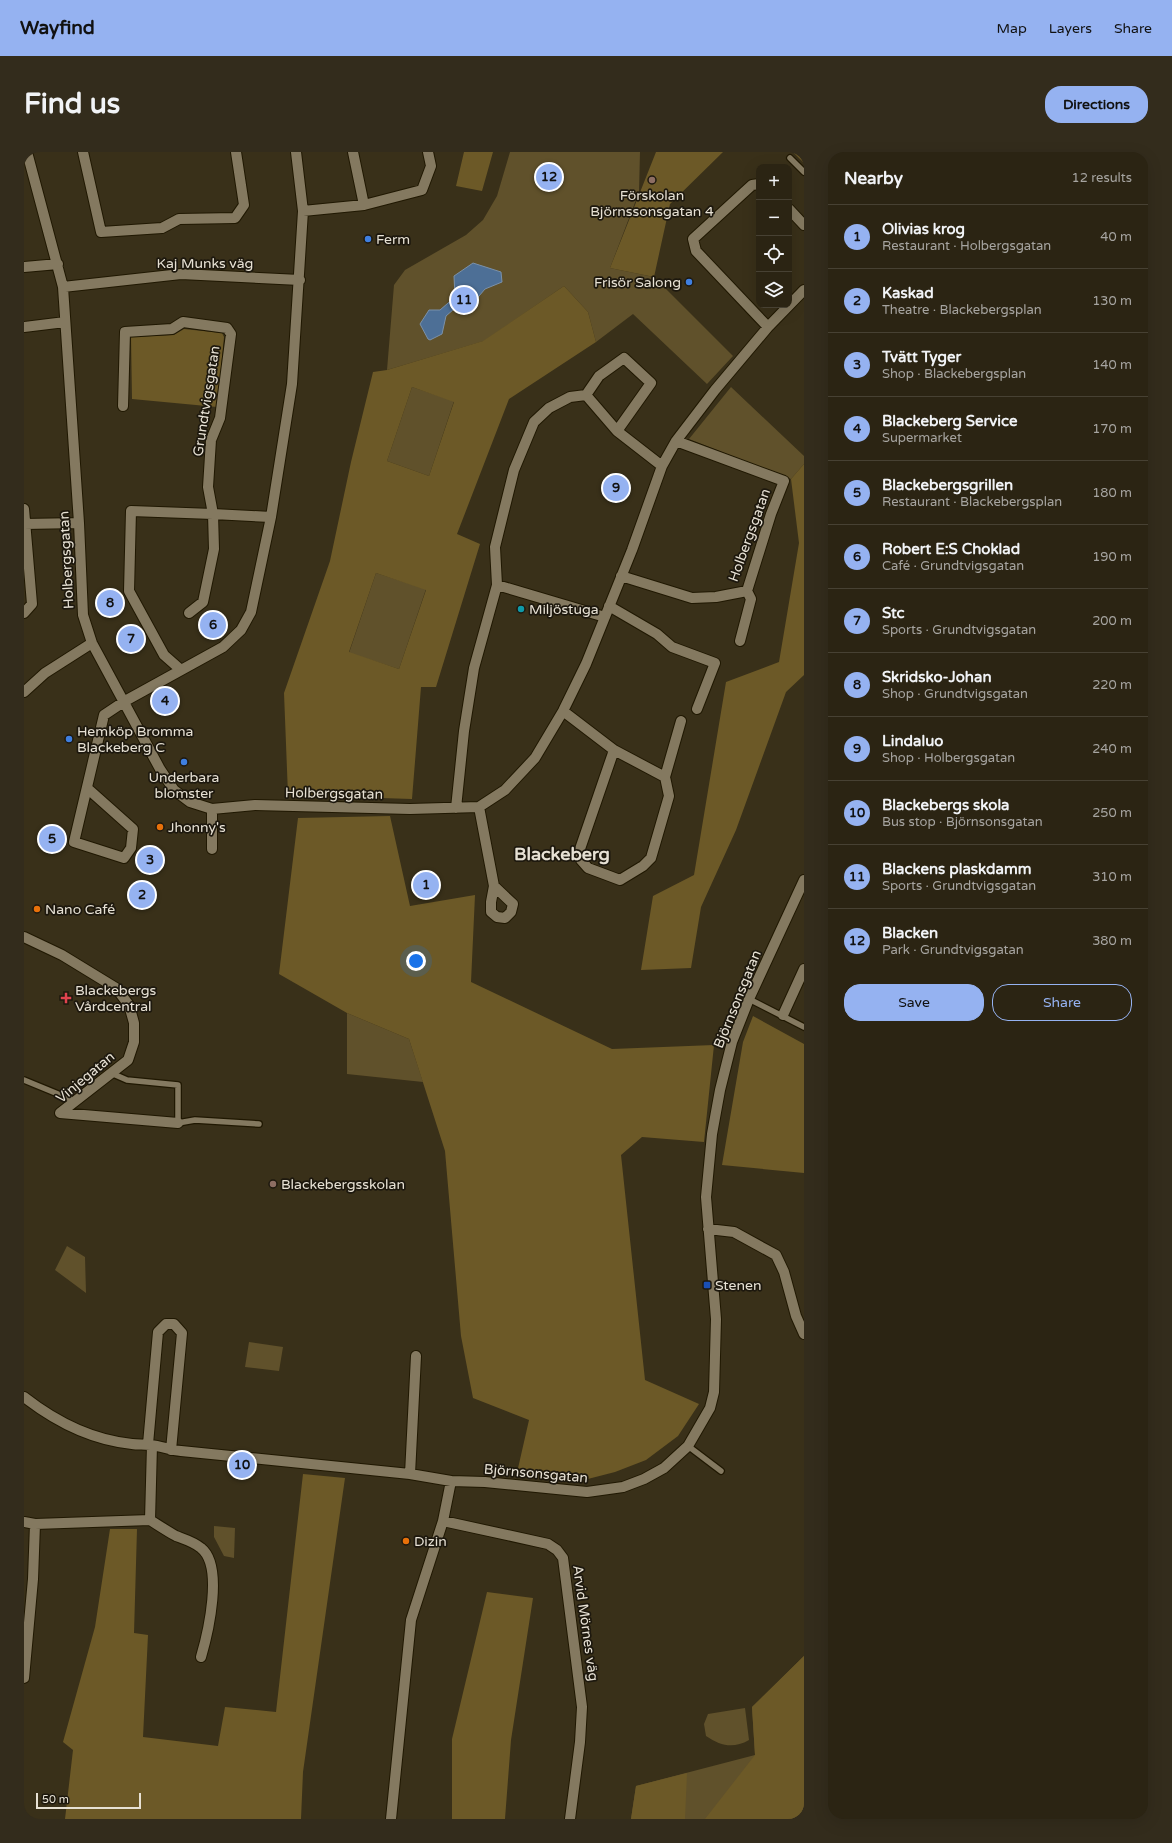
<!DOCTYPE html>
<meta charset="utf-8">
<style>
:root{--surface:#2b2413;--page:#332c1c;--text:#f1f3f6;--muted:#a6a4a0;--line:#474133;--accent:#95b2f1}
body{margin:0;font-family:"Varela Round",sans-serif;background:var(--page);color:var(--text)}
.controls{position:absolute;right:12px;top:12px;display:grid;overflow:hidden;border-radius:8px;box-shadow:0 4px 16px #0002}
.controls button{width:36px;height:36px;display:grid;place-items:center;padding:0;border:0;border-bottom:1px solid var(--line);background:var(--surface);color:var(--text);font:20px sans-serif}
.scale{position:absolute;left:12px;bottom:10px;width:105px;box-sizing:border-box;padding-left:4px;border:2px solid #e7e1d4;border-top:0;font-size:11px;line-height:14px;white-space:nowrap;color:#e7e1d4;-webkit-text-stroke:3px #1d180e;paint-order:stroke}
.you{position:absolute;left:392px;top:809px;width:14px;height:14px;margin:-10px;border:3px solid #fff;border-radius:50%;background:#1a73e8;box-shadow:0 0 0 6px #1a73e833}
.badge{display:grid;place-items:center;width:26px;height:26px;border-radius:50%;background:var(--accent);color:#111;font-size:13px;font-weight:700}
.pin{position:absolute;translate:-50% -50%;border:2px solid #fff;box-shadow:0 1px 4px #0006}
.list{margin:0;padding:0;list-style:none}
h2{display:flex;justify-content:space-between;align-items:center;height:52px;margin:0;padding:0 16px;font-size:17px}
h2 small{font-size:13px;font-weight:400;color:var(--muted)}
.list li{display:grid;grid-template-columns:26px 1fr auto;gap:12px;align-items:center;box-sizing:border-box;height:64px;padding:0 16px;border-top:1px solid var(--line)}
.list b{display:block;font-size:15px;white-space:nowrap}
.list p{margin:0;font-size:13px;white-space:nowrap;color:var(--muted)}
.list em{font-size:13px;font-style:normal;color:var(--muted)}
.actions{display:flex;gap:8px;padding:12px 16px}
.actions a{flex:1;padding:9px 0;border:1px solid var(--accent);border-radius:16px;text-align:center;font-size:14px;color:var(--accent)}
.actions .main{background:var(--accent);color:#111}
.icon{flex:none;width:22px;height:22px;fill:none;stroke:currentColor;stroke-width:2;stroke-linecap:round;stroke-linejoin:round}
.map{position:relative;flex:none;width:780px;height:1667px;overflow:hidden;border-radius:16px}
header{display:flex;align-items:center;gap:24px;box-sizing:border-box;height:56px;padding:0 20px;background:var(--accent);color:#111}
header strong{font-size:19px}
nav{display:flex;gap:22px;margin-inline-start:auto;font-size:14px}
.intro{display:flex;align-items:center;justify-content:space-between;box-sizing:border-box;height:96px;padding:0 24px}
h1{margin:0;font-size:28px}
.button{padding:10px 18px;border-radius:16px;background:var(--accent);color:#111;font-size:14px;font-weight:700}
main{display:flex;gap:24px;padding:0 24px}
aside{flex:1;background:var(--surface);border-radius:16px;box-shadow:0 4px 16px #0002}
.map>svg:first-child{display:block}
</style>
<header>
<strong>Wayfind</strong>
<nav><a>Map</a><a>Layers</a><a>Share</a></nav>
</header>
<div class="intro"><h1>Find us</h1><a class="button">Directions</a></div>
<main>
<div class="map">
<svg width="780" height="1667" viewBox="0 0 780 1667">
<rect width="100%" height="100%" fill="#393019"/>
<path fill="#60512b" d="M486,0H616L615,40L586,116L630,125L709,204L683,232L609,162L572,190L564,160L540,134L460,189L363,218L370,133L381,118L442,83L459,68L473,44Z
M388,235L430,249L405,324L363,309Z
M707,235L780,304V312L767,327L665,287Z
M352,421L402,437L375,517L325,501Z
M323,861L385,887L399,930L323,922Z
M43,1094L61,1105L62,1141L31,1118Z
M225,1190L259,1195L255,1219L221,1215Z
M190,1374L211,1376L210,1406L200,1404L190,1385Z
M780,1504V1667H607L612,1634L731,1603L728,1555Z
M721,1556L725,1588C709,1597 697,1594 682,1584L680,1572L684,1562Z"/>
<path fill="#6c5927" fill-rule="evenodd" d="M440,0H469L458,39L432,34Z
M632,0H699L646,52L630,125L586,116Z
M769,0H780V11Z
M540,134L564,160L572,190L485,247L433,382L456,392L412,535H397L388,647L264,643L260,541L306,409L327,310L349,220L363,218L459,189ZM388,235L430,250L405,324L363,309ZM352,421L402,438L375,517L325,500Z
M160,177L198,181L200,185L193,255L108,247L107,185L150,183Z
M780,312V523L762,540L712,678L677,755L667,816L617,818L629,744L670,723L702,530L755,510L775,391L767,327Z
M366,664L386,754L451,743L447,830L588,897L690,893L680,990L618,985L597,1003L621,1228L675,1252L654,1284L622,1308L591,1320L556,1329L492,1325L505,1268L449,1246L437,1184L421,999L385,887L323,861L255,822L274,666Z
M729,864L780,892V1021L698,1013L719,890Z
M279,1322L321,1326L279,1620L277,1667H41L49,1598L39,1590L71,1475L86,1377H113L110,1481L124,1483L119,1585L194,1594L201,1555L252,1560Z
M463,1440L509,1446L487,1588L481,1667H428V1587Z
M780,1504V1667H681L731,1603L728,1555Z
M663,1621L661,1667H607L612,1634Z"/>
<path fill="#4d6f96" stroke="#7b91a9" d="M449,111L477,120L478,130L461,137L449,151L438,150L422,164L418,182L406,188L404,187L396,172L405,158H416L431,145L430,124Z"/>
<g fill="none" stroke-linecap="round" stroke-linejoin="round">
<g stroke="#201802" stroke-width="8">
<path id="service" d="M766,6L780,20
M725,847L780,875
M87,921L103,928L154,933V971L171,968L235,972
M0,928L51,949
M664,1294L697,1319"/>
</g>
<g stroke="#201802" stroke-width="12">
<path id="minor" d="M3,0L39,135L55,371L59,463L68,491L136,617L150,638L166,650L188,657V697
M59,0L77,80L138,76L155,67L211,66L220,53L212,0
M329,0L340,53
M735,32L728,33L669,87L672,99L744,175
M765,57L780,73
M279,59L340,53L398,38L407,14L404,0
M0,115L34,112
M39,135L157,122L276,128
M0,175L41,170
M562,243L575,224L600,206L627,231L593,279
M99,254L101,180L148,177L159,170L203,176L207,182L196,266L187,288L184,335L189,362L107,359L105,439L140,503L157,518
M0,357L8,452L0,461
M0,372L55,371
M597,424L668,446L692,445L723,439L747,362L760,329L652,289
M473,433L471,395L490,318L510,270L525,256L546,245L562,243L593,279L638,314
M585,454L633,482L648,495L691,511L673,557
M165,461L179,450L190,397L189,362L247,365
M716,489L727,447L723,439
M0,540L21,521L68,491
M539,559L590,598L641,625
M590,598L556,697L557,708L564,716L596,728L619,714L627,706L645,644L641,625L657,569
M63,636L109,677L107,696L100,706L50,690L80,563L101,549L199,495L217,478L227,460L247,365L268,232L279,59L272,0
M455,655L470,734L467,750V760L473,765L481,766L487,760L489,752L470,734
M432,656L440,579L450,516L473,433L581,465
M188,657L231,653L386,657L455,655L481,638L511,606L539,559L562,512L608,398L638,314L652,289L691,238L744,175L780,138
M0,785L38,803L92,836L105,853L110,871V890L104,908L36,961L154,971
M759,863L780,817
M684,1077L710,1080L752,1103L760,1120L772,1164L780,1182
M0,1245C32,1270 67,1288 108,1292C114,1293 120,1292 127,1293C137,1294 146,1298 157,1299L386,1322L427,1329L461,1330L563,1340L599,1335L620,1327L640,1316L664,1294L686,1256L690,1240L692,1167L682,1045L688,982L696,938L708,890L725,847L780,728
M124,1292L134,1180L142,1172H150L158,1181L147,1298
M128,1293L126,1368C134,1373 143,1379 152,1384C160,1387 170,1390 177,1396C200,1414 184,1481 177,1505
M386,1322L392,1204
M419,1369L524,1392L533,1398L539,1406L558,1555L556,1590L546,1667
M0,1370L11,1372L126,1368
M0,1526L9,1427L11,1372
M367,1667L387,1468L419,1369L427,1329"/>
</g>
<use href="#service" stroke="#847960" stroke-width="5.5"/>
<use href="#minor" stroke="#847960" stroke-width="10"/>
</g>
<g fill="#8d6e63" stroke="#1d180e" stroke-width="1.5">
<circle cx="628" cy="28" r="4"/>
<circle cx="249" cy="1032" r="4"/>
</g>
<g fill="#3f7fe0" stroke="#1d180e" stroke-width="1.5">
<circle cx="344" cy="87" r="4"/>
<circle cx="665" cy="130" r="4"/>
<circle cx="45" cy="587" r="4"/>
<circle cx="160" cy="610" r="4"/>
</g>
<circle fill="#0f9aa8" stroke="#1d180e" stroke-width="1.5" cx="497" cy="457" r="4"/>
<g fill="#e8710a" stroke="#1d180e" stroke-width="1.5">
<circle cx="136" cy="675" r="4"/>
<circle cx="13" cy="757" r="4"/>
<circle cx="382" cy="1389" r="4"/>
</g>
<path fill="#e0444e" stroke="#1d180e" stroke-width="1.5" d="M40 840h4v4h4v4h-4v4h-4v-4h-4v-4h4z"/>
<rect fill="#1a4fb4" stroke="#1d180e" stroke-width="1.5" x="679" y="1129" width="8" height="8" rx="2"/>
<g text-anchor="middle" stroke-width="3.5" stroke-linejoin="round" paint-order="stroke">
<g font-size="14" fill="#e7e1d4" stroke="#1d180e" text-anchor="start">
<text x="628" y="48" text-anchor="middle">Förskolan<tspan x="628" dy="16">Björnssonsgatan 4</tspan></text>
<text x="352" y="92">Ferm</text>
<text x="657" y="135" text-anchor="end">Frisör Salong</text>
<text x="505" y="462">Miljöstuga</text>
<text x="53" y="584">Hemköp Bromma<tspan x="53" dy="16">Blackeberg C</tspan></text>
<text x="160" y="630" text-anchor="middle">Underbara<tspan x="160" dy="16">blomster</tspan></text>
<text x="144" y="680">Jhonny's</text>
<text x="21" y="762">Nano Café</text>
<text x="51" y="843">Blackebergs<tspan x="51" dy="16">Vårdcentral</tspan></text>
<text x="257" y="1037">Blackebergsskolan</text>
<text x="691" y="1138">Stenen</text>
<text x="390" y="1394">Dizin</text>
</g>
<g font-size="14" fill="#e7e1d4" stroke="#1d180e">
<text x="181" y="116">Kaj Munks väg</text>
<text transform="translate(182 249) rotate(-81)" y="5">Grundtvigsgatan</text>
<text transform="translate(725 383) rotate(-70)" y="5">Holbergsgatan</text>
<text transform="translate(42 408) rotate(-93)" y="5">Holbergsgatan</text>
<text transform="translate(310 641) rotate(1)" y="5">Holbergsgatan</text>
<text transform="translate(713 847) rotate(-68)" y="5">Björnsonsgatan</text>
<text transform="translate(61 925) rotate(-40)" y="5">Vinjegatan</text>
<text transform="translate(512 1321) rotate(5)" y="5">Björnsonsgatan</text>
<text transform="translate(562 1471) rotate(82)" y="5">Arvid Mörnes väg</text>
</g>
<g font-size="18" font-weight="bold" fill="#e7e1d4" stroke="#1d180e">
<text x="538" y="708">Blackeberg</text>
</g>
</g>
</svg>
<div class="controls">
<button>+</button>
<button>−</button>
<button><svg class="icon" aria-label="locate" viewBox="0 0 24 24"><circle cx="12" cy="12" r="6"/><path d="M12 2v4M12 18v4M2 12h4M18 12h4"/></svg></button>
<button><svg class="icon" aria-label="layers" viewBox="0 0 24 24"><path d="M12 4l9 5-9 5-9-5zM3 14l9 5 9-5"/></svg></button>
</div>
<div class="scale">50 m</div>
<div class="you"></div>
<div class="pin badge" style="left:402px;top:733px">1</div>
<div class="pin badge" style="left:118px;top:743px">2</div>
<div class="pin badge" style="left:126px;top:708px">3</div>
<div class="pin badge" style="left:141px;top:549px">4</div>
<div class="pin badge" style="left:28px;top:687px">5</div>
<div class="pin badge" style="left:189px;top:473px">6</div>
<div class="pin badge" style="left:107px;top:487px">7</div>
<div class="pin badge" style="left:86px;top:451px">8</div>
<div class="pin badge" style="left:592px;top:336px">9</div>
<div class="pin badge" style="left:218px;top:1313px">10</div>
<div class="pin badge" style="left:440px;top:148px">11</div>
<div class="pin badge" style="left:525px;top:25px">12</div>
</div>
<aside>
<h2>Nearby<small>12 results</small></h2>
<ul class="list">
<li><span class="badge">1</span><div><b>Olivias krog</b><p>Restaurant · Holbergsgatan</p></div><em>40 m</em></li>
<li><span class="badge">2</span><div><b>Kaskad</b><p>Theatre · Blackebergsplan</p></div><em>130 m</em></li>
<li><span class="badge">3</span><div><b>Tvätt Tyger</b><p>Shop · Blackebergsplan</p></div><em>140 m</em></li>
<li><span class="badge">4</span><div><b>Blackeberg Service</b><p>Supermarket</p></div><em>170 m</em></li>
<li><span class="badge">5</span><div><b>Blackebergsgrillen</b><p>Restaurant · Blackebergsplan</p></div><em>180 m</em></li>
<li><span class="badge">6</span><div><b>Robert E:S Choklad</b><p>Café · Grundtvigsgatan</p></div><em>190 m</em></li>
<li><span class="badge">7</span><div><b>Stc</b><p>Sports · Grundtvigsgatan</p></div><em>200 m</em></li>
<li><span class="badge">8</span><div><b>Skridsko-Johan</b><p>Shop · Grundtvigsgatan</p></div><em>220 m</em></li>
<li><span class="badge">9</span><div><b>Lindaluo</b><p>Shop · Holbergsgatan</p></div><em>240 m</em></li>
<li><span class="badge">10</span><div><b>Blackebergs skola</b><p>Bus stop · Björnsonsgatan</p></div><em>250 m</em></li>
<li><span class="badge">11</span><div><b>Blackens plaskdamm</b><p>Sports · Grundtvigsgatan</p></div><em>310 m</em></li>
<li><span class="badge">12</span><div><b>Blacken</b><p>Park · Grundtvigsgatan</p></div><em>380 m</em></li>
</ul>
<div class="actions"><a class="main">Save</a><a>Share</a></div>
</aside>
</main>
